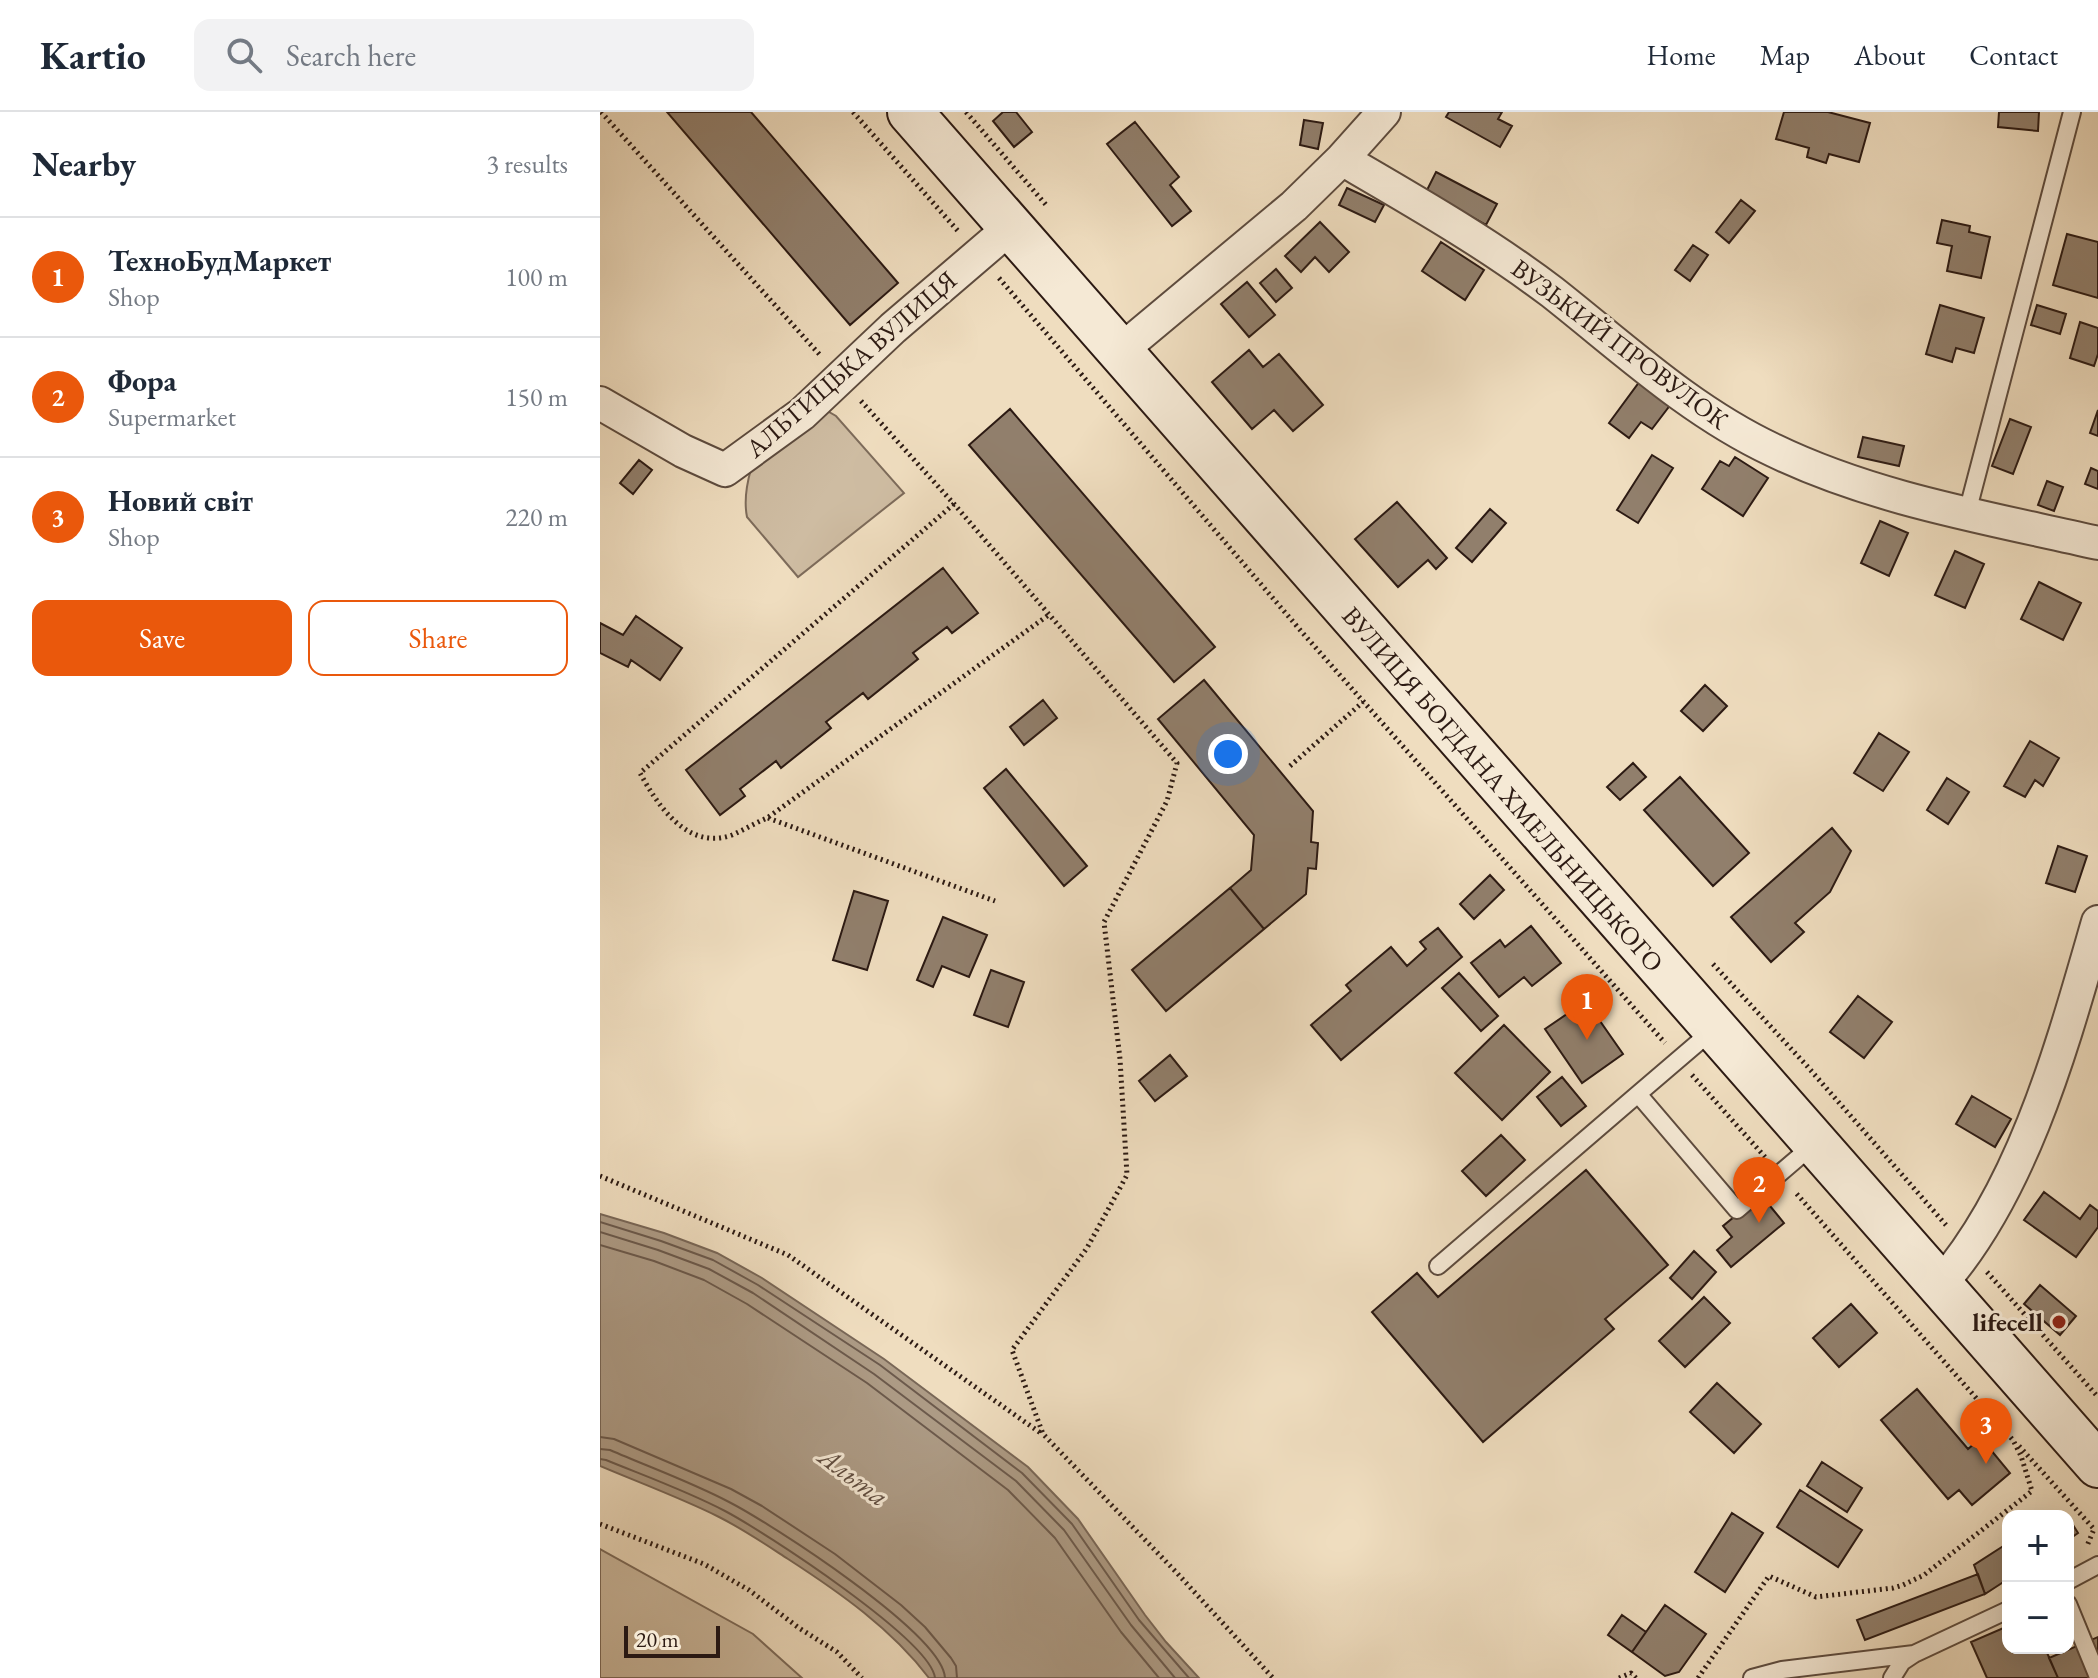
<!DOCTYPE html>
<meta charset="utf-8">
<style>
:root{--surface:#fff;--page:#f2f2f3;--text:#1f2937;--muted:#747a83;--line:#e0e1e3;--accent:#ea580c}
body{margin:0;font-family:"EB Garamond",serif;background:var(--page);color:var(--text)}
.controls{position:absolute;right:24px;bottom:24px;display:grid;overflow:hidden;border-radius:16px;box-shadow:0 8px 32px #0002}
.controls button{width:72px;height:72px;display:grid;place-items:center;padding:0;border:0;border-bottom:2px solid var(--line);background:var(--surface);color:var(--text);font:40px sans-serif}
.scale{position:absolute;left:24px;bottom:20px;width:96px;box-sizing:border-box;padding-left:8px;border:4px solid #2c1a13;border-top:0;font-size:22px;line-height:28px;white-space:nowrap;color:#2c1a13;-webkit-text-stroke:6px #f5e9d5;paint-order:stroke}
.you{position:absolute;left:628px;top:642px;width:28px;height:28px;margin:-20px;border:6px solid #fff;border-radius:50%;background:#1a73e8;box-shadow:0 0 0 12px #1a73e833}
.badge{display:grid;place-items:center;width:52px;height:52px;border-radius:50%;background:var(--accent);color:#fff;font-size:26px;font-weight:700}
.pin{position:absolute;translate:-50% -66px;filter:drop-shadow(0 2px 4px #0008)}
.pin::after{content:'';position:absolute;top:42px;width:28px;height:24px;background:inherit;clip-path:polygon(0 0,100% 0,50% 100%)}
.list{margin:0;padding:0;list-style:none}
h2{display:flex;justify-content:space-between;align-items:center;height:104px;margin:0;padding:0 32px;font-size:34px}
h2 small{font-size:26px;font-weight:400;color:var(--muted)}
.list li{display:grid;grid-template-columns:52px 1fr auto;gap:24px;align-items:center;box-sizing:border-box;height:120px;padding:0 32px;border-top:2px solid var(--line)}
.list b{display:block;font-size:30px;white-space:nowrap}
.list p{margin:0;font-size:26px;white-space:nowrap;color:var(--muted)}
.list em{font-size:26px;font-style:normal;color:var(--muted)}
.actions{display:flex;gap:16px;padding:24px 32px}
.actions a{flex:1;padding:18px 0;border:2px solid var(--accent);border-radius:16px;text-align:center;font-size:28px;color:var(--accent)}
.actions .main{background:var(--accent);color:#fff}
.icon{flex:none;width:44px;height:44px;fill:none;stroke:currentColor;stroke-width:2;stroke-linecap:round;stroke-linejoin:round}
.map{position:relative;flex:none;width:1498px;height:1566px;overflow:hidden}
header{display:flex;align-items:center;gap:48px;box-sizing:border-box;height:112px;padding:0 40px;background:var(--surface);border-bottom:2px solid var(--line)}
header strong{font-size:38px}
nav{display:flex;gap:44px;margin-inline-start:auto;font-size:28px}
.search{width:560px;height:72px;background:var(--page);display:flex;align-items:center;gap:20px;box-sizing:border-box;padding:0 28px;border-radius:16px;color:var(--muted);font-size:30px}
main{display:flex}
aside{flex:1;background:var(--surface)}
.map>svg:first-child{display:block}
</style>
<header>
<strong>Kartio</strong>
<div class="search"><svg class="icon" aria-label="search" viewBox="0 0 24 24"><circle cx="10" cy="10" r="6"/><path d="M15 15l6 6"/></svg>Search here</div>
<nav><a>Home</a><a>Map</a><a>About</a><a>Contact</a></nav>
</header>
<main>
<aside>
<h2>Nearby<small>3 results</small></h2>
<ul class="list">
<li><span class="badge">1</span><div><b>ТехноБудМаркет</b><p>Shop</p></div><em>100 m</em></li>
<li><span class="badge">2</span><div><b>Фора</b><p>Supermarket</p></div><em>150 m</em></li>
<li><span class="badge">3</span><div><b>Новий світ</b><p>Shop</p></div><em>220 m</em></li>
</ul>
<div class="actions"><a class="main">Save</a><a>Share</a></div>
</aside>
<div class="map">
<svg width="1498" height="1566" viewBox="0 0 1498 1566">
<rect width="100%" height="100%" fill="#efddbf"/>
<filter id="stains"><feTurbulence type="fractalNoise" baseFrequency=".0025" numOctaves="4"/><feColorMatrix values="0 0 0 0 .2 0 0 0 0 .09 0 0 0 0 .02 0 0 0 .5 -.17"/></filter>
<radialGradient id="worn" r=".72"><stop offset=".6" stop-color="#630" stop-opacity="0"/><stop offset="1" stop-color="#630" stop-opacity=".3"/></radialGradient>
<path fill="#cebca2" stroke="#7d6b5a" stroke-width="2" d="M225,300H229L236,304L304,381L198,465L147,405C144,390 147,371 151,357Z
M0,1437L153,1522L202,1566H0Z"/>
<path fill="#ad9b85" stroke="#796757" stroke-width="2" d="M0,1102L64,1121L117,1141L162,1166L284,1247L428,1355L478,1407L545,1503L566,1530L599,1566H329C292,1517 239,1480 188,1447C165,1432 143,1417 119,1405C81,1386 40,1371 0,1354Z"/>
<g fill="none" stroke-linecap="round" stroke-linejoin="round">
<path stroke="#6c5a4c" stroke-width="2" d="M0,1110L61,1129L113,1148L158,1173L280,1253L422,1361L472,1412L539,1508L589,1566
M0,1120L58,1138L109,1157L153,1181L274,1262L416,1369L464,1418L531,1513L575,1566
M0,1133L54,1149L104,1168L147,1192L267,1271L408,1378L455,1426L521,1520L559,1566
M0,1325L14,1327L131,1377L162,1394L235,1442L301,1493L325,1515L351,1546L356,1554L357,1566
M0,1337L10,1338C49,1355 91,1370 129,1390C170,1411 343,1522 345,1566
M0,1347L6,1348C45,1364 87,1379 125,1399C163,1419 331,1528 335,1566"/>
</g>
<path fill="#917f6c" stroke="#2c1a13" stroke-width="2" d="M67,0H151L298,171L250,213Z
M403,0H416L432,20L414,35L393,9Z
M849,0H902L898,7L912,14L900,35L846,5Z
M1184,0H1228L1270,11L1259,50L1229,42L1226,51L1207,45L1209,36L1176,27Z
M1399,0H1439L1438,19L1398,15Z
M704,8L723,11L718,37L700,33Z
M535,10L579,65L570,73L591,99L572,114L507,32Z
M836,60L897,92L886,113L826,80Z
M747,76L784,93L775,110L739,93Z
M1141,88L1155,99L1129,131L1116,120Z
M1342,108L1370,114L1369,120L1390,125L1381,166L1347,159L1352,134L1337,131Z
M720,110L749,140L729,160L715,145L701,160L685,144Z
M1467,122L1498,130V186L1453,173Z
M841,130L884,158L865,188L822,159Z
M1093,133L1108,143L1090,169L1075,158Z
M676,157L692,176L676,190L660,171Z
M647,170L675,203L649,225L621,192Z
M1340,193L1384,206L1374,241L1356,236L1352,250L1326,242Z
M1437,193L1466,202L1460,222L1431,213Z
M1480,210L1498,216V242L1494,254L1470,246Z
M649,238L663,255L679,242L723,293L693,319L674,298L652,317L612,270Z
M1040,269L1071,292L1052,317L1041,310L1029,326L1009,311Z
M410,297L615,535L574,570L369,333Z
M1498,298V324L1490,321Z
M1410,307L1431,315L1413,362L1392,354Z
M1263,325L1304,334L1299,354L1258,345Z
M1052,343L1073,356L1038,411L1017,398Z
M1135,345L1168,366L1143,404L1102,377L1120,349L1129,354Z
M39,348L52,358L33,382L20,371Z
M1491,356L1498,359V377L1485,372Z
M1447,369L1463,375L1454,399L1438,393Z
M797,390L847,446L836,457L828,448L798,475L755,427Z
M890,397L906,411L872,450L856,436Z
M1280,409L1308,421L1289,464L1261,451Z
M1355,439L1384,452L1365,496L1335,483Z
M343,456L378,501L352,521L347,515L313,541L318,547L268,587L263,581L226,610L231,616L181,656L176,649L140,677L145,684L120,703L86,658Z
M1439,470L1481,491L1463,528L1421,507Z
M36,504L82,536L60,568L31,548L28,555L0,541V511L23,523Z
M604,568L713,699L711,730L718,731L716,757L708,756L706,782L664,817L630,776L651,758L654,723L558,607Z
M1105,573L1127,594L1103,619L1081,599Z
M443,588L457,606L424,633L410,615Z
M1279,621L1309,640L1283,679L1254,661Z
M1430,629L1459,646L1443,674L1435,668L1425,685L1404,674Z
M1033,651L1046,665L1020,688L1007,675Z
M406,657L487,754L464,774L384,676Z
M1080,665L1149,741L1113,774L1044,698Z
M1347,666L1369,680L1348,712L1327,698Z
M1232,716L1251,739L1230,780L1195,811L1204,820L1171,850L1131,805Z
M1458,734L1487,744L1475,780L1446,771Z
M890,763L904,778L874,807L860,792Z
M630,776L664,817L566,899L532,858Z
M254,779L288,789L267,858L233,848Z
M343,805L387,823L369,865L342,854L333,875L317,868Z
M931,814L961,851L932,874L924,865L899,885L871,851L900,828L905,835Z
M838,816L862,845L741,948L711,913L751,879L746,873L791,835L807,854L826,837L820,830Z
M391,858L424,870L408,915L374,903Z
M859,861L898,904L881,919L842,876Z
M1258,884L1292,910L1264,946L1230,920Z
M986,889L1023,942L982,971L945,917Z
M904,913L950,960L902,1008L855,961Z
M570,943L587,964L555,989L539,969Z
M962,965L986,994L961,1014L937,985Z
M1372,984L1411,1007L1395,1035L1356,1012Z
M901,1023L925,1048L886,1084L862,1059Z
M986,1058L1068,1153L1005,1207L1014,1217L883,1330L772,1200L817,1161L838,1185Z
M1444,1080L1480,1107L1490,1093L1498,1099V1115L1476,1145L1424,1108Z
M1161,1083L1184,1111L1131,1155L1117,1138L1132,1125L1123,1114Z
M1094,1139L1116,1160L1092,1187L1070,1166Z
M1440,1173L1476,1204L1460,1223L1424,1192Z
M1104,1185L1130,1211L1085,1255L1059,1229Z
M1251,1192L1277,1221L1239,1255L1213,1226Z
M1117,1271L1161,1312L1134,1341L1090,1300Z
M1317,1277L1368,1337L1381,1326L1410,1361L1372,1393L1359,1378L1348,1387L1281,1308Z
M1222,1350L1262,1376L1247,1400L1207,1374Z
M1200,1378L1262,1418L1238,1455L1177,1415Z
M1132,1401L1163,1421L1125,1480L1095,1460Z
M1468,1405L1478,1421L1468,1428Z
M1408,1431V1467L1385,1482L1374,1453Z
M1378,1462L1385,1482L1265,1528L1257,1508Z
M1065,1493L1106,1522L1079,1560L1065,1564L1032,1540Z
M1022,1503L1046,1520L1032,1540L1008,1523Z
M1408,1514V1536H1445L1458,1566H1387L1371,1530Z
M1498,1525V1566H1458L1449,1546Z"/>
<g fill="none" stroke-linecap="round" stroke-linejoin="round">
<g stroke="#5d4b3e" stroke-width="20">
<path id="service" d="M1367,401L1472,0
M1114,917L1038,982L1137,1098L1213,1033
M838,1154L1038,982
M1468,1469L1498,1453
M1468,1492L1498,1565
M1152,1566L1182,1558L1314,1542
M1292,1566L1302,1550L1314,1542L1408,1498"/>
</g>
<g stroke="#5d4b3e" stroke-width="36">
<path id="minor" d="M742,47C814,89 886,130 952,180C1023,236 1090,299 1173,338C1274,387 1389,406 1498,431
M519,240L694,94L742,47L784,0
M0,291L83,339L125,358L202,302L293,216L411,115
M1339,1174C1424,1078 1463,931 1498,810"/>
</g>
<g stroke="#2c1a13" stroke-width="48">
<path id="secondary" d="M310,0L1498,1353"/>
</g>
<path stroke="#2c1a13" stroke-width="5" stroke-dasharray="2 4" stroke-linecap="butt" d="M1,0L220,243
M253,0L358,119
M366,0L447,94
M399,166L701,519L1065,931
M261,289L354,392L577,651L567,689L504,810L520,947L527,1063L487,1136L412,1238L443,1322L577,1461L673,1566
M354,392L40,661C58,694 88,739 132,723C144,718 155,711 167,706L450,502
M690,654L763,590
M168,706L395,789
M1113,852L1207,954L1346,1113
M1092,963L1165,1045
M0,1064L188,1143L442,1322
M1387,1160L1498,1285
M1419,1334L1494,1417L1487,1434
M0,1412L104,1452L149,1478L199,1516L237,1540L262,1566
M1019,1566L1031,1561L1036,1566
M1098,1566L1169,1464L1216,1485L1293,1476L1303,1473L1324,1463L1432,1379L1421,1344L1413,1328L1195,1080"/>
<use href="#service" stroke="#f5e9d5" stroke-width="16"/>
<use href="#minor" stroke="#f5e9d5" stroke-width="32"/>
<use href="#secondary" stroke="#f5e9d5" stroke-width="44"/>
</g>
<circle fill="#8f2418" stroke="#f5e9d5" stroke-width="3" cx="1459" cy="1210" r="8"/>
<g text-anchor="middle" stroke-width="6" stroke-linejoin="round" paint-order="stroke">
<g font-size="26" fill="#2c1a13" stroke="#f5e9d5">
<text transform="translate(1020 232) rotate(37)" y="9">ВУЗЬКИЙ ПРОВУЛОК</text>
<text transform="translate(251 252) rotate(-41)" y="9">АЛЬТИЦЬКА ВУЛИЦЯ</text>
<text transform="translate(903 677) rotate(49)" y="9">ВУЛИЦЯ БОГДАНА ХМЕЛЬНИЦЬКОГО</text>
</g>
<g font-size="26" font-weight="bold" fill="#2c1a13" stroke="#f5e9d5" text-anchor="end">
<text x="1443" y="1219">lifecell</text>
</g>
<g font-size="28" font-style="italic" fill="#604e41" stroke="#f5e9d5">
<text transform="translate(254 1364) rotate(37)" y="10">Альта</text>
</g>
</g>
<rect width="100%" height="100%" filter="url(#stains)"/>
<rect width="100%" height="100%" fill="url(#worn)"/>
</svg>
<div class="controls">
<button>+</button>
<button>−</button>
</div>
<div class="scale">20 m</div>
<div class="you"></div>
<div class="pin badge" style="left:987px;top:928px">1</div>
<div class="pin badge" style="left:1159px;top:1111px">2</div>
<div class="pin badge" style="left:1386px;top:1352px">3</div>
</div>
</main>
